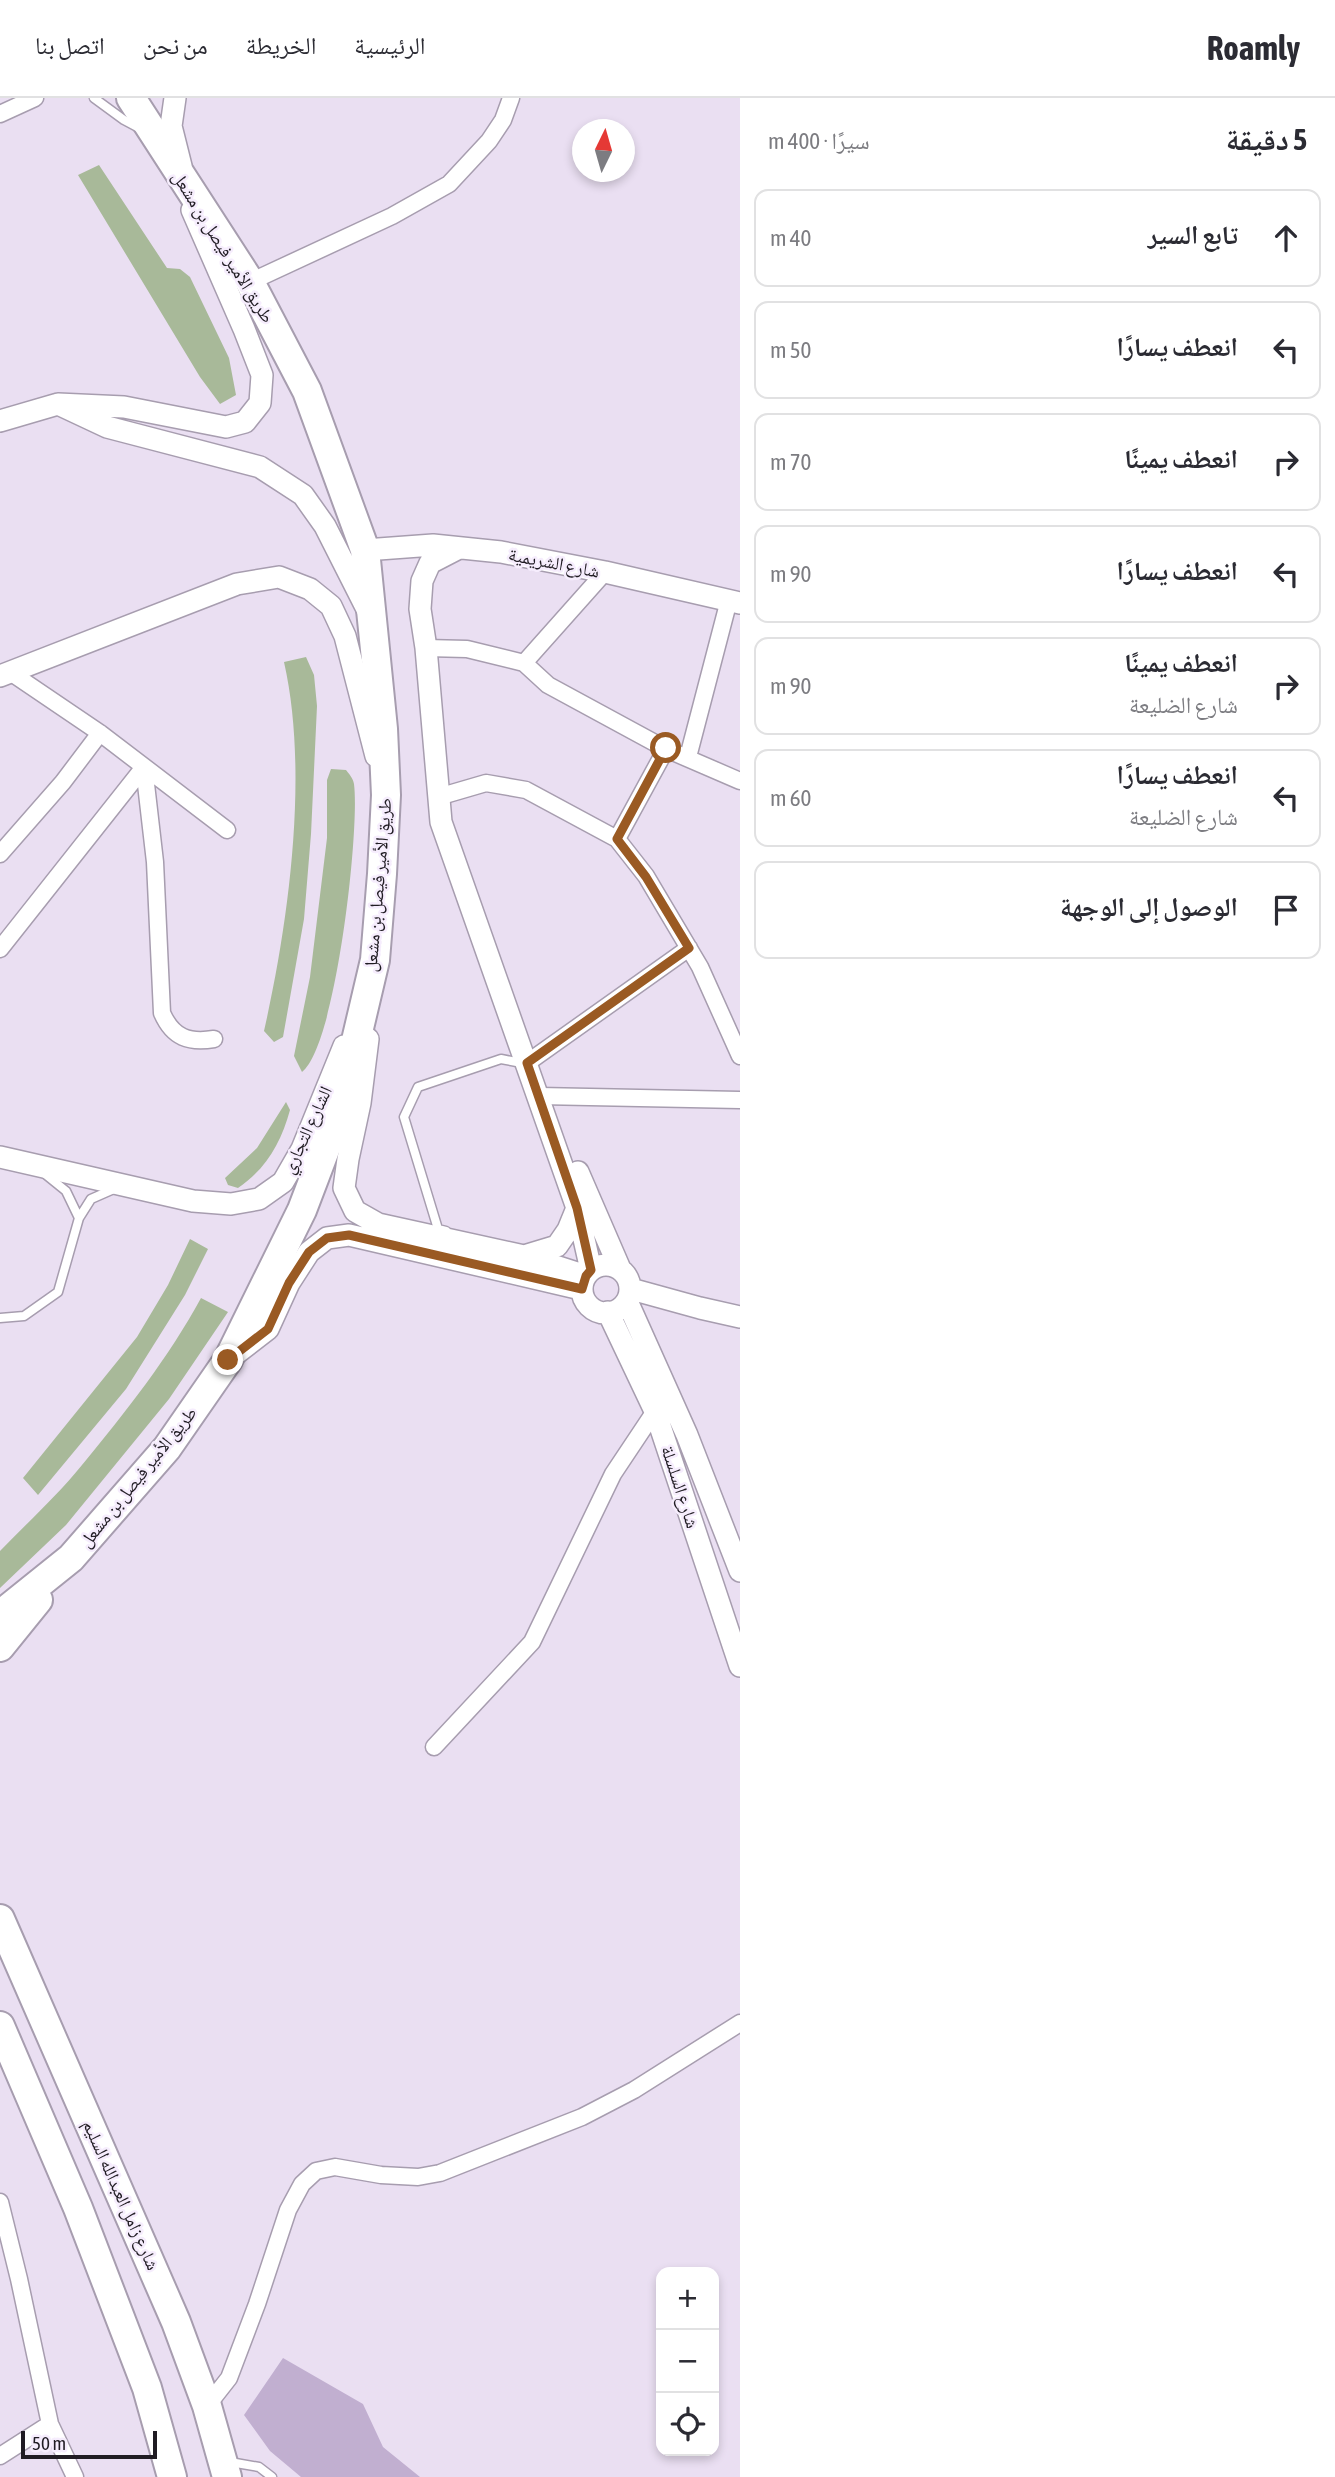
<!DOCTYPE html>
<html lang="ar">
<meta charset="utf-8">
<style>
:root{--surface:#fff;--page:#f7f7f7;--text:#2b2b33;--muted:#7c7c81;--line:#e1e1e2}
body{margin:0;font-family:"Asap Condensed","Noto Naskh Arabic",sans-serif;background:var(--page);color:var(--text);direction:rtl}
.controls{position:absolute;right:21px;bottom:21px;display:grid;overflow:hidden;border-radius:14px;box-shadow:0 4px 10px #0003}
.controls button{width:63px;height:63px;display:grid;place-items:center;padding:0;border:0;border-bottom:2px solid var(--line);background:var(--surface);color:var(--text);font:35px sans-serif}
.compass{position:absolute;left:572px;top:21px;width:63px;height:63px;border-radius:50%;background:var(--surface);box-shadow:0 4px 10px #0003;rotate:5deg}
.scale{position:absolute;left:21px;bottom:18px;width:136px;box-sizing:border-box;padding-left:7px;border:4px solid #201c23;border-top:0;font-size:19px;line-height:24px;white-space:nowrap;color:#201c23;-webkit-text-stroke:5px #f6edfd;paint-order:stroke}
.stop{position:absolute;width:21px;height:21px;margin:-16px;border:5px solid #9a5a23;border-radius:50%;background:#fff}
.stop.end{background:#9a5a23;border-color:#fff;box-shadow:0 2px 7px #0008}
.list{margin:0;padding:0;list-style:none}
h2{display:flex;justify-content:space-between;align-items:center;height:91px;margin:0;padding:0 28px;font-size:30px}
h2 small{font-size:23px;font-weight:400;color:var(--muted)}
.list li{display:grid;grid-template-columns:46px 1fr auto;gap:21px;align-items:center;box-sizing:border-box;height:98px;margin:0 14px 14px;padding:0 14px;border:2px solid var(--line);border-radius:14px}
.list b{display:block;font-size:26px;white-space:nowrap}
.list p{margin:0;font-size:23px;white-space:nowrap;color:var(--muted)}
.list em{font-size:23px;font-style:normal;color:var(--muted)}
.icon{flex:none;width:38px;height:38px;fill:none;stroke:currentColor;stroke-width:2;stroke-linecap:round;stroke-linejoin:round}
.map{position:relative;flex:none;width:740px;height:2379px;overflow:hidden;direction:ltr}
header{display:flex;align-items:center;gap:42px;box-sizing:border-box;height:98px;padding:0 35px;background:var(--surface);border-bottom:2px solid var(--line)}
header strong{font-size:33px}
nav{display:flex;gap:38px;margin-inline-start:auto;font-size:24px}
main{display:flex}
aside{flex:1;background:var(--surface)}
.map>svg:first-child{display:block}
</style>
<header>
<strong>Roamly</strong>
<nav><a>الرئيسية</a><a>الخريطة</a><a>من نحن</a><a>اتصل بنا</a></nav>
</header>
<main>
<aside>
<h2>5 دقيقة<small>سيرًا · 400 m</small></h2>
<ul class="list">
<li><svg class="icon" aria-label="ahead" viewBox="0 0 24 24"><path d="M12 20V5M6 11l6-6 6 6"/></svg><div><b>تابع السير</b></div><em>40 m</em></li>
<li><svg class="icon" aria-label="left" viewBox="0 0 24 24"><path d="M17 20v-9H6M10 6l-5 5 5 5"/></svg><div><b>انعطف يسارًا</b></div><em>50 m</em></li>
<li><svg class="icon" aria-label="right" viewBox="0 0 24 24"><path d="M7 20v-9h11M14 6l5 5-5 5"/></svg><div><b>انعطف يمينًا</b></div><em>70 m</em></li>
<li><svg class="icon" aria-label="left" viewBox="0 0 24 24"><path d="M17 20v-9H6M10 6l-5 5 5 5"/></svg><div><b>انعطف يسارًا</b></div><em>90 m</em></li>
<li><svg class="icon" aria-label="right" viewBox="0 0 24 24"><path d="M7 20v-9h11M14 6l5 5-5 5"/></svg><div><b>انعطف يمينًا</b><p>شارع الضليعة</p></div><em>90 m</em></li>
<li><svg class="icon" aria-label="left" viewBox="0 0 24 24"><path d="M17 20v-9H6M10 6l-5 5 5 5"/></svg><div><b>انعطف يسارًا</b><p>شارع الضليعة</p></div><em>60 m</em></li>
<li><svg class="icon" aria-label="arrive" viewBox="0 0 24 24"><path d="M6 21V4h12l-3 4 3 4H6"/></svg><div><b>الوصول إلى الوجهة</b></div></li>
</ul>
</aside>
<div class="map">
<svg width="740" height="2379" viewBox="0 0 740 2379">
<rect width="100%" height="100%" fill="#eadff2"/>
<path fill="#a8b999" d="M99,67L167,170L180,171L190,179L229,260L236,297L220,306L200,279L78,77Z
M306,559L314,577L317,608L311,736L304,821L283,939L274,944L264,933C289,823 309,674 284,564Z
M331,671L346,672C349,676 353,680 354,686C360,732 336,948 302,974L294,958L310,879L327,740V682Z
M286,1004L290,1012C281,1045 266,1071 238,1090L228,1087L225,1080L257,1050Z
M190,1141L208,1151L185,1197L126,1291L38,1397L23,1380L137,1239L168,1187Z
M201,1200L228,1214L169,1301L66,1427L0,1490V1453C27,1425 57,1398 82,1367C125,1315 169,1259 201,1200Z"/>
<path fill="#c1afd0" d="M283,2260L363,2306L383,2349L420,2379H301L270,2353L244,2317Z"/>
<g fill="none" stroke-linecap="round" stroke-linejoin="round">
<g stroke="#a79daf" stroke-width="11">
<path id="lane" d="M94,0L124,22L139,30
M45,1076L66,1093L79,1120
M446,1133L438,1131L404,1019L418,989L501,961L522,965
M0,1220L24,1218L58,1194L79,1120L91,1101L116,1090
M230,2364L259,2369L272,2379"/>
</g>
<g stroke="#a79daf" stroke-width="19">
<path id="street" d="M0,16L35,0
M250,184L392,118L449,86L489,43L503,22L511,0
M426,550L467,551L524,565L548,587L666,651L740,683
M524,565L605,474
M10,574L100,635L227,732
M688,659L729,502
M144,669L155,764L162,915C173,940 189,945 214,941
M438,699L486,685L526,692L617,741L646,778L700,869L740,958
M617,741L666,651
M0,756L63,684L100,635
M0,851L144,669
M527,965L689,850
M539,998L740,1002
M434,1649L532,1544L613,1376L655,1313
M0,2104L19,2181L50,2326
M207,2308L229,2280L257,2206L288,2112L302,2086L316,2073L335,2069L381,2077L418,2079L440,2075L582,2019L634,1992L740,1925
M0,2358L50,2326L75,2379"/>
</g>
<g stroke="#a79daf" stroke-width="24">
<path id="secondary" d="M175,0L171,28L181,68
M58,306L124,309L226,329L245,324L260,305L262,277L244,231L192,112
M0,323L58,306L107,329L260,369L303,397L325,428L368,513
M459,450L430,465L422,483L420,511L426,550L441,724L577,1110L591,1172
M365,452L433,447L501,454L605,474L740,505
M0,578L237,486L279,479L310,491L331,508L345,538L376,658
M368,941L360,1005L348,1061L344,1090L355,1113L378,1126L524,1158L586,1178
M0,1059L193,1103L231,1106L259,1101L283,1084L302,1051L344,948
M578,1074L620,1171
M524,1158L557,1148L568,1132L577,1110
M582 1191a24 24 0 1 1 48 0a24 24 0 1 1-48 0Z
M631,1191L700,1210L740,1219
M627,1203L687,1337L740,1473
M608,1214L655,1313L740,1568
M233,1258L268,1231L289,1185L309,1154L327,1140L349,1137L581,1191"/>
</g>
<g stroke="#a79daf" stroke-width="32">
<path id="highway" d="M0,1517L71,1460L167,1350L228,1262L302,1112L339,1015L375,862L382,776L386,697L383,631L365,452L307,293L250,184L131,0
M0,1549L38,1502
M0,1821L176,2224L207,2308L227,2379
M0,1928L78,2110L147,2290L172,2379"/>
</g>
<use href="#lane" stroke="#fff" stroke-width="8"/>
<use href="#street" stroke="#fff" stroke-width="16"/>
<use href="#secondary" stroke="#fff" stroke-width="21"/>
<use href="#highway" stroke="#fff" stroke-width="28"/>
</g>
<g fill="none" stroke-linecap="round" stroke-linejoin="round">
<path stroke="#9a5a23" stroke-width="9" d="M228,1262L268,1231L289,1185L309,1154L327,1140L349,1137L582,1191L586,1178L591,1172L577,1110L527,965L689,850L646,779L617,741L666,650"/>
</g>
<g text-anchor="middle" stroke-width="5" stroke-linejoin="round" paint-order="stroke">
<g font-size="18" fill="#201c23" stroke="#f6edfd">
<text transform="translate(223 149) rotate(58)" y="6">طريق الأمير فيصل بن مشعل</text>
<text transform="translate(554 465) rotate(11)" y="6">شارع الشريمية</text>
<text transform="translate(378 787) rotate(-85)" y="6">طريق الأمير فيصل بن مشعل</text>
<text transform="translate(307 1032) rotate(-65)" y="6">الشارع التجاري</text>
<text transform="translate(138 1379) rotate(-51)" y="6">طريق الأمير فيصل بن مشعل</text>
<text transform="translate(680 1389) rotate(72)" y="6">شارع السلسلة</text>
<text transform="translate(121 2097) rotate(66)" y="6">شارع زامل العبدالله السليم</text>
</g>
</g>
</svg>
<div class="controls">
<button>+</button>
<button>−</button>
<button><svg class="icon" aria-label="locate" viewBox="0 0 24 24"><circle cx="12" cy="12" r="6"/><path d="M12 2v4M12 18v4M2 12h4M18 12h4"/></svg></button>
</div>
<svg class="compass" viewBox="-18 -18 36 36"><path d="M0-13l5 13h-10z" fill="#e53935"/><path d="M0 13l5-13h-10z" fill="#7c7c81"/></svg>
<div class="scale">50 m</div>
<div class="stop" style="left:666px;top:650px"></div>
<div class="stop end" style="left:228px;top:1262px"></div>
</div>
</main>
